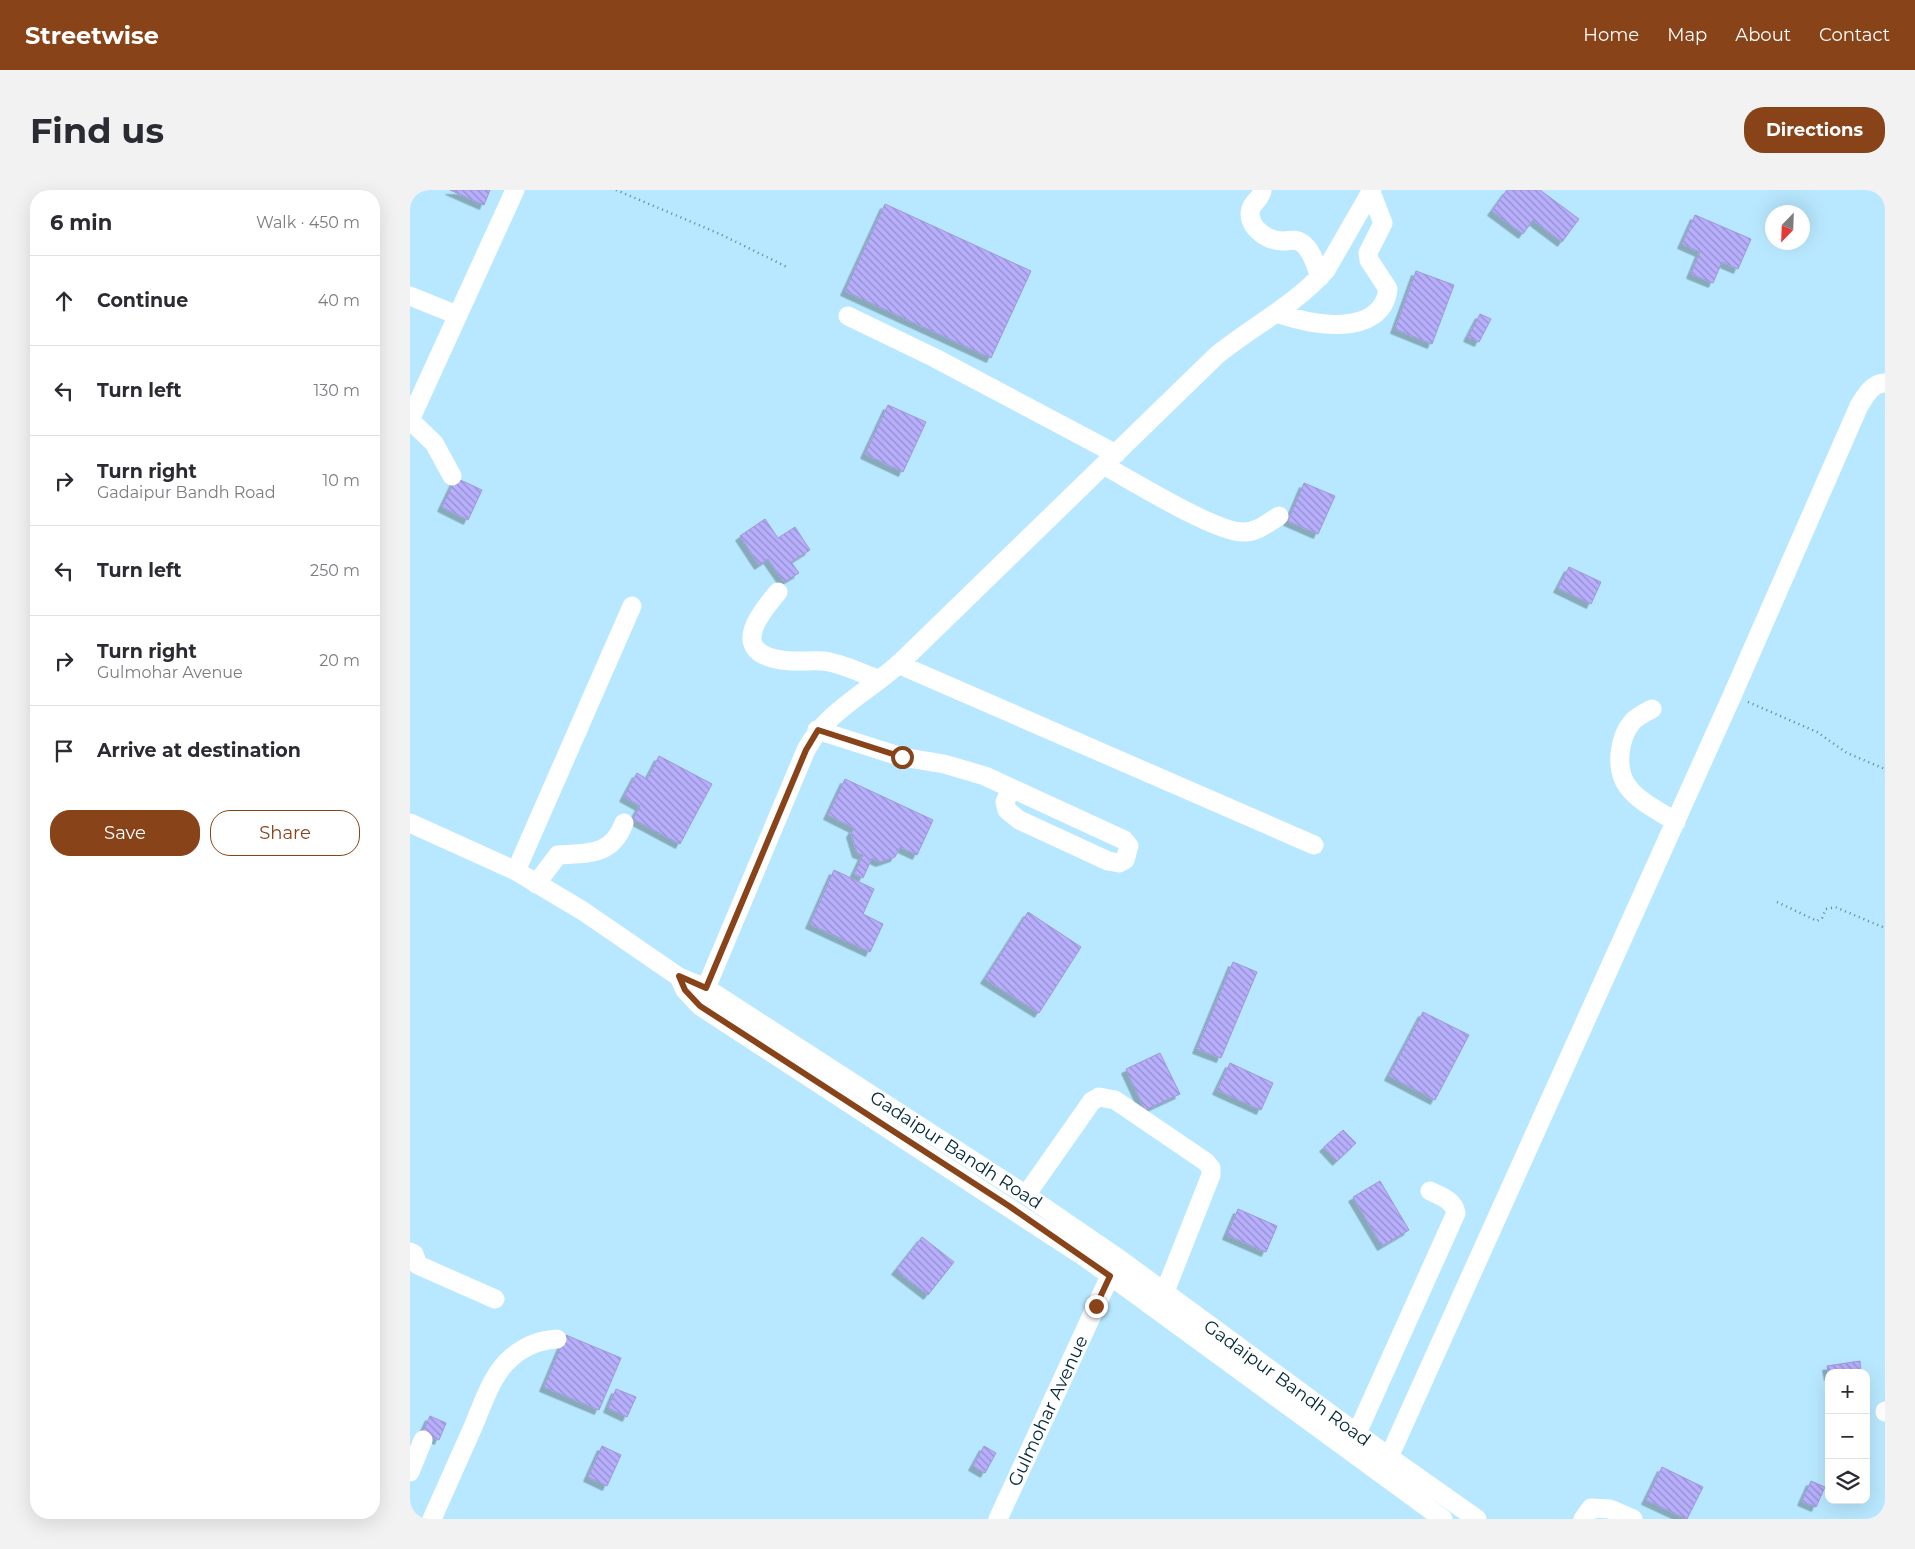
<!DOCTYPE html>
<meta charset="utf-8">
<style>
:root{--surface:#fff;--page:#f2f2f3;--text:#2b2b33;--muted:#7c7c81;--line:#e1e1e2;--accent:#884319}
body{margin:0;font-family:Montserrat,sans-serif;background:var(--page);color:var(--text)}
.controls{position:absolute;right:15px;bottom:15px;display:grid;overflow:hidden;border-radius:10px;box-shadow:0 5px 20px #0002}
.controls button{width:45px;height:45px;display:grid;place-items:center;padding:0;border:0;border-bottom:1px solid var(--line);background:var(--surface);color:var(--text);font:25px sans-serif}
.compass{position:absolute;left:1355px;top:15px;width:45px;height:45px;border-radius:50%;background:var(--surface);box-shadow:0 5px 20px #0002;rotate:203deg}
.stop{position:absolute;width:15px;height:15px;margin:-11px;border:4px solid #884319;border-radius:50%;background:#fff}
.stop.end{background:#884319;border-color:#fff;box-shadow:0 1px 5px #0008}
.list{margin:0;padding:0;list-style:none}
h2{display:flex;justify-content:space-between;align-items:center;height:65px;margin:0;padding:0 20px;font-size:21px}
h2 small{font-size:16px;font-weight:400;color:var(--muted)}
.list li{display:grid;grid-template-columns:32px 1fr auto;gap:15px;align-items:center;box-sizing:border-box;height:90px;padding:0 20px;border-top:1px solid var(--line)}
.list b{display:block;font-size:19px;white-space:nowrap}
.list p{margin:0;font-size:16px;white-space:nowrap;color:var(--muted)}
.list em{font-size:16px;font-style:normal;color:var(--muted)}
.actions{display:flex;gap:10px;padding:15px 20px}
.actions a{flex:1;padding:11px 0;border:1px solid var(--accent);border-radius:20px;text-align:center;font-size:18px;color:var(--accent)}
.actions .main{background:var(--accent);color:#fff}
.icon{flex:none;width:28px;height:28px;fill:none;stroke:currentColor;stroke-width:2;stroke-linecap:round;stroke-linejoin:round}
.map{position:relative;flex:none;width:1475px;height:1329px;overflow:hidden;border-radius:20px}
header{display:flex;align-items:center;gap:30px;box-sizing:border-box;height:70px;padding:0 25px;background:var(--accent);color:#fff}
header strong{font-size:24px}
nav{display:flex;gap:28px;margin-inline-start:auto;font-size:18px}
.intro{display:flex;align-items:center;justify-content:space-between;box-sizing:border-box;height:120px;padding:0 30px}
h1{margin:0;font-size:35px}
.button{padding:12px 22px;border-radius:20px;background:var(--accent);color:#fff;font-size:18px;font-weight:700}
main{display:flex;gap:30px;padding:0 30px}
aside{flex:1;background:var(--surface);border-radius:20px;box-shadow:0 5px 20px #0002}
.map>svg:first-child{display:block}
</style>
<header>
<strong>Streetwise</strong>
<nav><a>Home</a><a>Map</a><a>About</a><a>Contact</a></nav>
</header>
<div class="intro"><h1>Find us</h1><a class="button">Directions</a></div>
<main>
<aside>
<h2>6 min<small>Walk · 450 m</small></h2>
<ul class="list">
<li><svg class="icon" aria-label="ahead" viewBox="0 0 24 24"><path d="M12 20V5M6 11l6-6 6 6"/></svg><div><b>Continue</b></div><em>40 m</em></li>
<li><svg class="icon" aria-label="left" viewBox="0 0 24 24"><path d="M17 20v-9H6M10 6l-5 5 5 5"/></svg><div><b>Turn left</b></div><em>130 m</em></li>
<li><svg class="icon" aria-label="right" viewBox="0 0 24 24"><path d="M7 20v-9h11M14 6l5 5-5 5"/></svg><div><b>Turn right</b><p>Gadaipur Bandh Road</p></div><em>10 m</em></li>
<li><svg class="icon" aria-label="left" viewBox="0 0 24 24"><path d="M17 20v-9H6M10 6l-5 5 5 5"/></svg><div><b>Turn left</b></div><em>250 m</em></li>
<li><svg class="icon" aria-label="right" viewBox="0 0 24 24"><path d="M7 20v-9h11M14 6l5 5-5 5"/></svg><div><b>Turn right</b><p>Gulmohar Avenue</p></div><em>20 m</em></li>
<li><svg class="icon" aria-label="arrive" viewBox="0 0 24 24"><path d="M6 21V4h12l-3 4 3 4H6"/></svg><div><b>Arrive at destination</b></div></li>
</ul>
<div class="actions"><a class="main">Save</a><a>Share</a></div>
</aside>
<div class="map">
<svg width="1475" height="1329" viewBox="0 0 1475 1329">
<defs>
<pattern id="building-back-hatch" width="6" height="6" patternUnits="userSpaceOnUse" patternTransform="scale(1.25)"><rect width="6" height="6" fill="#b8affc"/><path d="M-1 5l2 2M0 0l6 6M5-1l2 2" fill="none" stroke="#938ecd"/></pattern>
<filter id="shadow"><feDropShadow dx="-4.5" dy="4.5" stdDeviation="0" flood-color="#0004"/></filter>
</defs>
<rect width="100%" height="100%" fill="#b8e8ff"/>
<path fill="url(#building-back-hatch)" stroke="#9e97da" filter="url(#shadow)" d="M40,0H80L74,15Z
M1097,0H1130L1169,29L1152,52L1123,30L1113,44L1082,21Z
M475,14L621,81L581,168L435,101Z
M1285,25L1341,49L1328,79L1312,72L1303,93L1281,84L1290,62L1272,54Z
M1006,81L1044,95L1022,154L985,139Z
M1070,124L1081,129L1069,152L1058,147Z
M478,215L516,232L493,282L455,264Z
M46,288L72,300L58,330L32,317Z
M894,293L925,306L908,344L878,331Z
M355,329L368,348L385,337L400,360L381,372L389,383L374,392L358,369L349,375L330,346Z
M1159,377L1191,392L1181,414L1148,398Z
M249,566L302,594L270,654L223,629L230,616L214,607L227,583L237,589Z
M435,589L523,630L507,665L490,657L485,667L470,672L462,668L453,688L444,684L453,665L447,663L441,643L444,638L418,625Z
M424,680L464,699L453,724L473,734L460,762L400,734Z
M618,722L671,757L629,823L575,789Z
M823,772L847,782L811,868L787,859Z
M1013,822L1059,845L1025,910L979,886Z
M750,863L770,904L735,920L716,879Z
M820,873L863,893L851,920L807,900Z
M933,940L946,953L927,971L914,957Z
M970,991L999,1040L972,1056L943,1007Z
M828,1019L867,1036L856,1062L817,1045Z
M512,1047L544,1072L518,1105L486,1080Z
M156,1145L211,1168L189,1220L134,1197Z
M1450,1171L1451,1183H1419V1186L1417,1176Z
M206,1199L226,1207L217,1227L198,1218Z
M20,1226L36,1233L29,1250L12,1243Z
M192,1256L211,1265L197,1296L178,1287Z
M574,1256L586,1263L575,1283L563,1276Z
M1252,1277L1293,1297L1277,1329L1236,1310Z
M1401,1291L1415,1297L1406,1317L1392,1311Z"/>
<g fill="none" stroke-linecap="round" stroke-linejoin="round">
<path stroke="#5c8799" stroke-width="2.5" stroke-dasharray="1 4" stroke-linecap="butt" d="M206,0L310,44L377,77
M1338,512L1407,542L1437,563L1475,579
M1367,712L1407,731L1412,728L1416,719L1425,717L1475,738"/>
<path stroke="#fff" stroke-width="19" d="M852,0C852,9 840,13 840,23C840,39 858,51 873,51C880,51 885,48 892,53C902,60 906,76 910,87
M0,106L47,125
M867,123C899,135 972,149 978,99L959,70L958,63L973,33L961,2
M438,126L525,168L706,264
M0,230L105,0
M0,230L24,253L42,286
M695,276C721,290 808,344 834,342C847,342 858,333 869,326
M368,402C351,422 320,459 366,469C381,473 397,470 413,471C432,473 450,483 468,489
M488,474L904,655
M1242,519C1236,522 1228,526 1223,531C1208,548 1205,580 1218,597C1229,612 1251,622 1266,632
M407,540L492,567L534,574L575,586L714,650L719,656L715,670L709,673L698,671L609,630L597,620L595,612L601,599
M0,633L106,681L173,721L269,787L296,798L616,1005L708,1068L979,1267L1067,1329
M106,681L222,416
M126,694L148,665C178,663 202,666 214,633
M269,787L275,800L290,816L676,1068L1033,1329
M296,798L396,560C417,520 459,502 492,471C597,370 702,268 807,165C843,136 885,115 916,80L962,0
M616,1005L682,911L689,907L705,910L796,972L801,978V985L754,1104
M0,1062L4,1064L8,1075L85,1109
M1475,1221V1222
M947,1243L1046,1023C1044,1010 1030,1006 1020,1001
M979,1267L1322,506L1449,216C1455,206 1462,193 1475,193
M0,1282L13,1250
M22,1329C36,1298 49,1268 63,1237C73,1214 82,1183 102,1167C116,1155 130,1150 147,1149
M588,1329L700,1086
M1173,1329L1181,1318L1200,1319L1223,1329"/>
</g>
<g fill="none" stroke-linecap="round" stroke-linejoin="round">
<path stroke="#884319" stroke-width="6" d="M492,567L408,540L396,560L296,798L269,786L275,800L290,816L599,1016L700,1086L686,1116"/>
</g>
<g text-anchor="middle" stroke-width="4" stroke-linejoin="round" paint-order="stroke">
<g font-size="18" fill="#032937" stroke="#fff">
<text transform="translate(546 960) rotate(33)" y="6">Gadaipur Bandh Road</text>
<text transform="translate(877 1193) rotate(36)" y="6">Gadaipur Bandh Road</text>
<text transform="translate(638 1221) rotate(-65)" y="6">Gulmohar Avenue</text>
</g>
</g>
</svg>
<div class="controls">
<button>+</button>
<button>−</button>
<button><svg class="icon" aria-label="layers" viewBox="0 0 24 24"><path d="M12 4l9 5-9 5-9-5zM3 14l9 5 9-5"/></svg></button>
</div>
<svg class="compass" viewBox="-18 -18 36 36"><path d="M0-13l5 13h-10z" fill="#e53935"/><path d="M0 13l5-13h-10z" fill="#7c7c81"/></svg>
<div class="stop" style="left:492px;top:567px"></div>
<div class="stop end" style="left:686px;top:1116px"></div>
</div>
</main>
